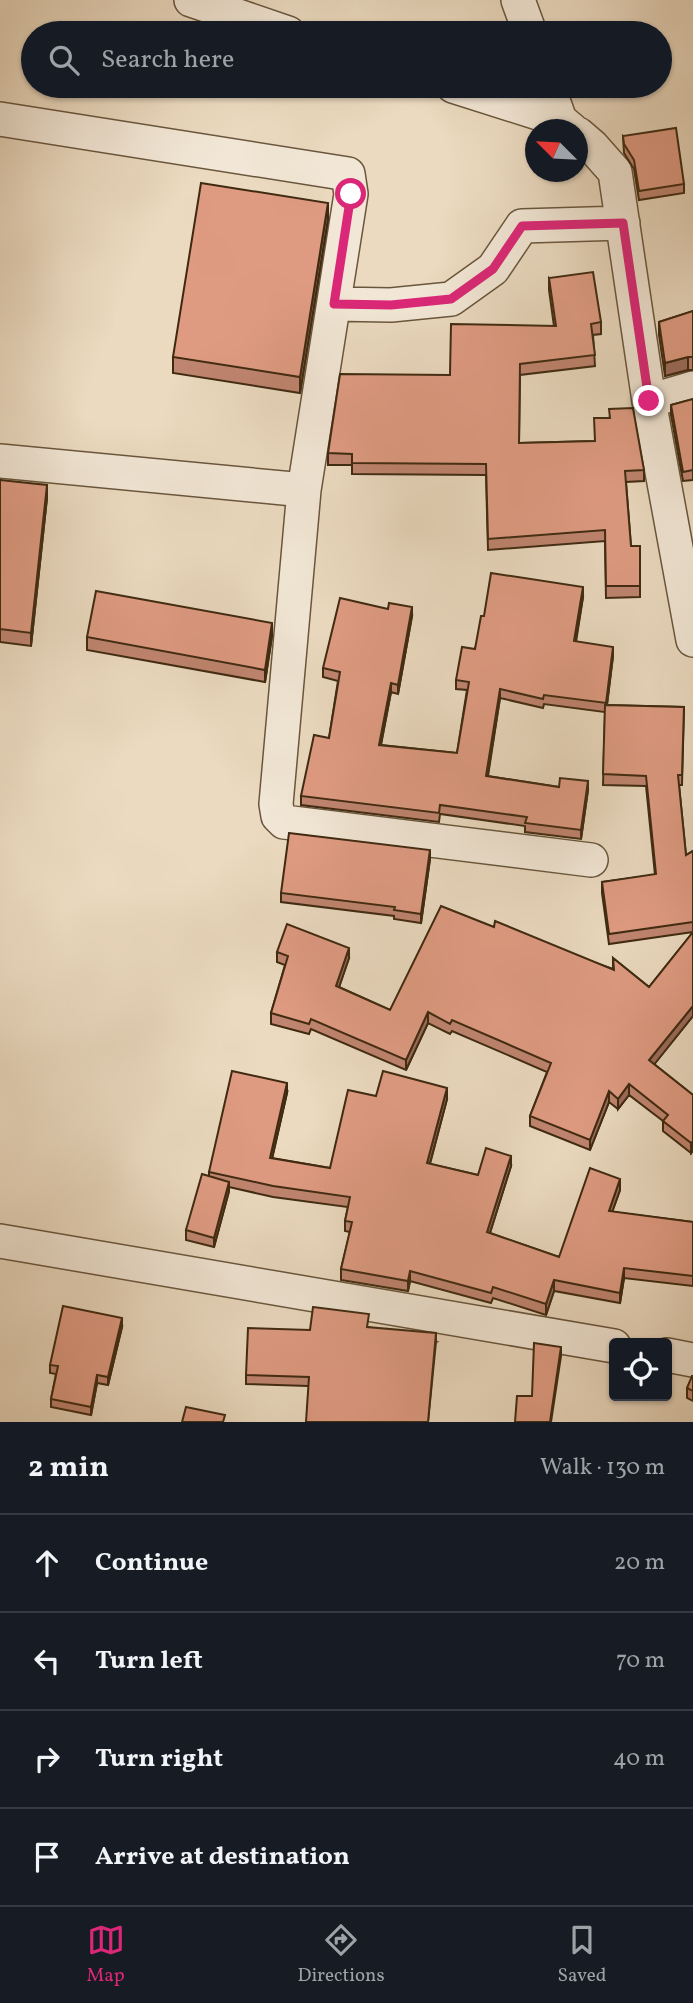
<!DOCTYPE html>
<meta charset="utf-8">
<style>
:root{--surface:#171b24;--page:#20242c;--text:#f1f3f6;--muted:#9ea1a6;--line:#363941;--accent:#db2777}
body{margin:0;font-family:Vollkorn,serif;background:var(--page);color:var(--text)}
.controls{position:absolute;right:21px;bottom:21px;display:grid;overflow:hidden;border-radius:7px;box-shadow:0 2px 5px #0004}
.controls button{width:63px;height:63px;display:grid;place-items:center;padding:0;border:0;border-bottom:2px solid var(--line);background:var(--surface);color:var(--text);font:35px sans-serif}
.compass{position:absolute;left:525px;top:119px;width:63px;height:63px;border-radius:50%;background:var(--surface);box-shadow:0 2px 5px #0004;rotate:294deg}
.stop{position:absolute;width:21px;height:21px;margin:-16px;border:5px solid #db2777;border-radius:50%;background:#fff}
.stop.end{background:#db2777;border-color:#fff;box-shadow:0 2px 7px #0008}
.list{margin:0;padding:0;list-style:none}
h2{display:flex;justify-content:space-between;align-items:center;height:91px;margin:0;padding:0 28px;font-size:30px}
h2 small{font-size:23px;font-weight:400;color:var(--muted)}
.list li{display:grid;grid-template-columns:46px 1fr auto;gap:21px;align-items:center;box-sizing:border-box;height:98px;padding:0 28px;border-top:2px solid var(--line)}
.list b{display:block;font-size:26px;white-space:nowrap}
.list em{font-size:23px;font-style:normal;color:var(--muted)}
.icon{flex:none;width:38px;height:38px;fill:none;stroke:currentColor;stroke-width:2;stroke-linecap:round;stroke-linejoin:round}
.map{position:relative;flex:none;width:693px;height:1422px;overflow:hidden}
.search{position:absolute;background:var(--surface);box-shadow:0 2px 5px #0004;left:21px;right:21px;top:21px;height:77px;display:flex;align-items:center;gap:18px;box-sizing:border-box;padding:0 24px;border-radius:38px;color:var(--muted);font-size:26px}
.sheet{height:483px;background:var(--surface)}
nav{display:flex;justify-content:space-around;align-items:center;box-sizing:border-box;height:98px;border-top:2px solid var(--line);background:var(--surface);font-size:19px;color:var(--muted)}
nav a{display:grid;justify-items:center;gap:4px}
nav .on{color:var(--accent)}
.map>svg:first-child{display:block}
</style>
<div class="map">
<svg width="693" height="1422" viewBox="0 0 693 1422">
<rect width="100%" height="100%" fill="#ebdac0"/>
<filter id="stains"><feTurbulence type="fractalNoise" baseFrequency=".00286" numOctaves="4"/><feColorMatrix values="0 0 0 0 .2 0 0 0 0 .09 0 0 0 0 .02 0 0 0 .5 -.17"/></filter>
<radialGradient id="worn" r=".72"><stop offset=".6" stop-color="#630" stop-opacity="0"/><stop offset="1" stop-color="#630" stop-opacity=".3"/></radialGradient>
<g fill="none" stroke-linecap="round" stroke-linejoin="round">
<g stroke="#6a563d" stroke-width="36">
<path id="street" d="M191,0L288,33
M518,0L530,33
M453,86L560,120L572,130
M548,86L560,120
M0,119L348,174L351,194L304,490L276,804L278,816L284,822L591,860
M578,134L592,146L615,172L649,401L693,640
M334,304L391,305L451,299L493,269L522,226L623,223
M649,401L693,388
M0,461L304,490
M0,1241L614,1346
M667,1355L693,1360"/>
</g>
<use href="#street" stroke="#f2e7d6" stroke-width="33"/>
</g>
<path fill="#c08570" stroke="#3f2a11" stroke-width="2" d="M623,136L684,184V193L639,200L634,169L624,153Z
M328,219L300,393L173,373V357Z
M549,278L601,322V334L593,335L595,366L520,375L519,443L595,441L609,418L644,470V481L626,482L631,546H640V597L606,598L605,541L488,550L486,475L352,474V465H328V453L450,375L554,326L549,290Z
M693,311V370H688L665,376L659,335V322Z
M693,399V480L683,481L671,415V405Z
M0,480L47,498L31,646L0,642Z
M583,597L576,642L613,656L607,705L684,707L682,785H679L686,855L693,851V932L609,944L602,893V882L655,875L646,786L603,785L605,712L544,704L543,708L500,698L488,776L559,787L588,790L581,839L525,832V826L440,814L439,822L301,805V796L329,738L338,681L323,677V668L412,616L398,694L391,692L381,745L457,753L467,690L456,689V680L475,649L484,616Z
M272,636L265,682L87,650V637Z
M430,859L421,923L394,919V916L281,902V893Z
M494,927L613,969V958L649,987L693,932V1016L654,1064L693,1095L691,1153L663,1131V1121L629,1095L618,1109L609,1102L590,1150L530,1126V1116L547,1072L452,1031L450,1034L428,1023L406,1070L311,1029L309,1034L271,1024V1013L285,965L277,962V952L349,958L339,987L390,1010Z
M287,1093L272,1158L330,1168L376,1096L447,1099L430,1164L478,1175L511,1166L490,1233L559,1257L620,1190L612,1212L693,1222V1286L624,1278L620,1303L554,1291L546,1315L493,1298L491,1303L410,1281L408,1291L341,1280V1269L350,1232L345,1231V1221L348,1207L273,1197L229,1187V1191L214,1247L186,1240V1230L209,1176V1172Z
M122,1327L108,1385L97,1383L91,1415L51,1407V1399L56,1374L50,1373V1365Z
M368,1327L436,1342L308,1386L246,1384V1375L310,1330Z
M693,1376V1401L687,1398V1388Z"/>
<path fill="#9c6c5b" stroke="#3f2a11" stroke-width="2" d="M328,203V219L300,393V377Z
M688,357V370L665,376V363Z
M47,485V498L31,646V633Z
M583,587V597L574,650V641Z
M412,607V616L398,694V685Z
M272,623V636L265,682V670Z
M613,647V656L606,712V703Z
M391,683V692L379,754V745Z
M500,689V698L486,785V776Z
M588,781V790L581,839V830Z
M430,850V859L421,923V914Z
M349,948V958L336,996V986Z
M693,1006V1016L649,1071V1060Z
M428,1012V1023L406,1070V1060Z
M287,1083V1093L270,1168V1158Z
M629,1084V1095L618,1109V1099Z
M447,1088V1099L427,1174V1163Z
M609,1091V1102L590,1150V1140Z
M693,1141V1151L691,1153V1143Z
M511,1156V1166L487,1242V1232Z
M620,1179V1190L609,1221V1211Z
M229,1182V1191L214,1247V1238Z
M624,1268V1278L620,1303V1293Z
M410,1271V1281L408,1291V1281Z
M554,1280V1291L546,1315V1304Z
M122,1318V1327L108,1385V1377Z
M436,1333V1342L428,1422Z
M561,1347V1356L551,1422H550Z
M97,1375V1383L91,1415V1407Z"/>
<path fill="#df9b82" stroke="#3f2a11" stroke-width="2" d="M676,128L684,184L639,191L634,160L624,144L623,136Z
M201,183L328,203L300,377L173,357Z
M593,272L601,322L591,324L595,355L520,364L519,443L595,441L594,418H610L609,409L633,408L644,470L625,471L631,546H640V586H606L605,530L488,539L486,464L352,463V454L328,453L340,374L450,375L451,324L556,326L549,278Z
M693,311V357H688L665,363L659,322Z
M693,399V470L683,472L671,405Z
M0,480L47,485L31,633L0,629Z
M491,573L583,587L574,641L613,647L606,703L544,695L543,699L500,689L486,776L559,787L560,778L588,781L581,830L525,823L527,817L440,805L439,813L301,796L314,735L329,738L340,672L323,668L340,598L388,609L389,603L412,607L398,685L391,683L379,745L457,753L469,682L456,680L462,647L475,649L481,616H484Z
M96,591L272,623L265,670L87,637Z
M605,705L684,707L682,775H678L686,855L693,851V922L609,934L602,882L656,874L646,776L603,774Z
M289,833L430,850L421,914L394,910L395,907L281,893Z
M441,906L494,927L495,921L614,970L613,958L649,987L693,932V1006L649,1060L693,1095V1141L691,1143L663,1121L668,1115L629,1084L618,1099L609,1091L590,1140L530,1116L551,1063L452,1020L450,1024L428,1012L406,1060L311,1019L309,1024L271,1013L288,956L277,952L287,924L349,948L336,986L390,1010Z
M232,1071L287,1083L270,1158L330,1168L348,1090L376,1096L383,1071L447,1088L427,1163L478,1175L486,1148L511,1156L487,1232L559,1257L590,1168L620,1179L609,1211L693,1222V1276L624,1268L620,1293L554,1280L546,1304L493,1287L491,1293L410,1271L408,1281L341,1269L352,1222L345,1221L350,1197L273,1186L209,1172Z
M202,1174L229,1182L214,1238L186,1230Z
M63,1306L122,1318L108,1377L97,1375L91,1407L51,1399L58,1366L50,1365Z
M313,1307L369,1314L367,1327L436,1333L428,1422H306L309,1377L246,1375L248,1328L310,1330Z
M534,1343L561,1347L550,1422H515L517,1396H532Z
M692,1376H693V1391L687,1388Z
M186,1407L225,1415L223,1422H182Z"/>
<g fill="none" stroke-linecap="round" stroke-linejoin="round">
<path stroke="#db2777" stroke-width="9" d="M351,194L334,304L391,305L451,299L493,269L522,226L623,223L649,401"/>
</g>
<rect width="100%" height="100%" filter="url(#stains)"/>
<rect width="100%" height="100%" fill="url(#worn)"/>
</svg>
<div class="controls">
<button><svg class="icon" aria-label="locate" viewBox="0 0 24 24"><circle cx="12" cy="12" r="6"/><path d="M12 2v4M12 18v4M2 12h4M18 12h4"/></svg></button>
</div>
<svg class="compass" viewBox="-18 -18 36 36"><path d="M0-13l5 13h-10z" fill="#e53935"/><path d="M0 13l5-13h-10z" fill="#9ea1a6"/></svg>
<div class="stop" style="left:351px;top:194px"></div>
<div class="stop end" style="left:649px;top:401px"></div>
<div class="search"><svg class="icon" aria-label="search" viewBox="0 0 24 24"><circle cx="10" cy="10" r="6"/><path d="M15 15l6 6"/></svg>Search here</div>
</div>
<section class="sheet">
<h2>2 min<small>Walk · 130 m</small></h2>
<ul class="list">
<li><svg class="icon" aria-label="ahead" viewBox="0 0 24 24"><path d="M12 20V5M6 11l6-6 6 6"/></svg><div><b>Continue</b></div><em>20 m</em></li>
<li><svg class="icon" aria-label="left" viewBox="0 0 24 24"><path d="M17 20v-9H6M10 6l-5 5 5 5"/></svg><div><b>Turn left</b></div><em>70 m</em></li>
<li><svg class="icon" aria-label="right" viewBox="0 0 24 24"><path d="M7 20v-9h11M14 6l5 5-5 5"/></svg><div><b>Turn right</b></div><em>40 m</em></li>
<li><svg class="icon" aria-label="arrive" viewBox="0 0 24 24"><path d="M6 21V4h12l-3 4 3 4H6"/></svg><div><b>Arrive at destination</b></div></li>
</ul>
</section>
<nav>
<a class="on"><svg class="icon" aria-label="map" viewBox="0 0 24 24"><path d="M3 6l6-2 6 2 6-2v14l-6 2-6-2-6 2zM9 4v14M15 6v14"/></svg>Map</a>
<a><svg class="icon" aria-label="directions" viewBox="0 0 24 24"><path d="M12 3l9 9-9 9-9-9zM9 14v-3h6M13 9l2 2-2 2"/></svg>Directions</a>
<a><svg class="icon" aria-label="saved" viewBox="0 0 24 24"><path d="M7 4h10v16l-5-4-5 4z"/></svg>Saved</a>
</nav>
